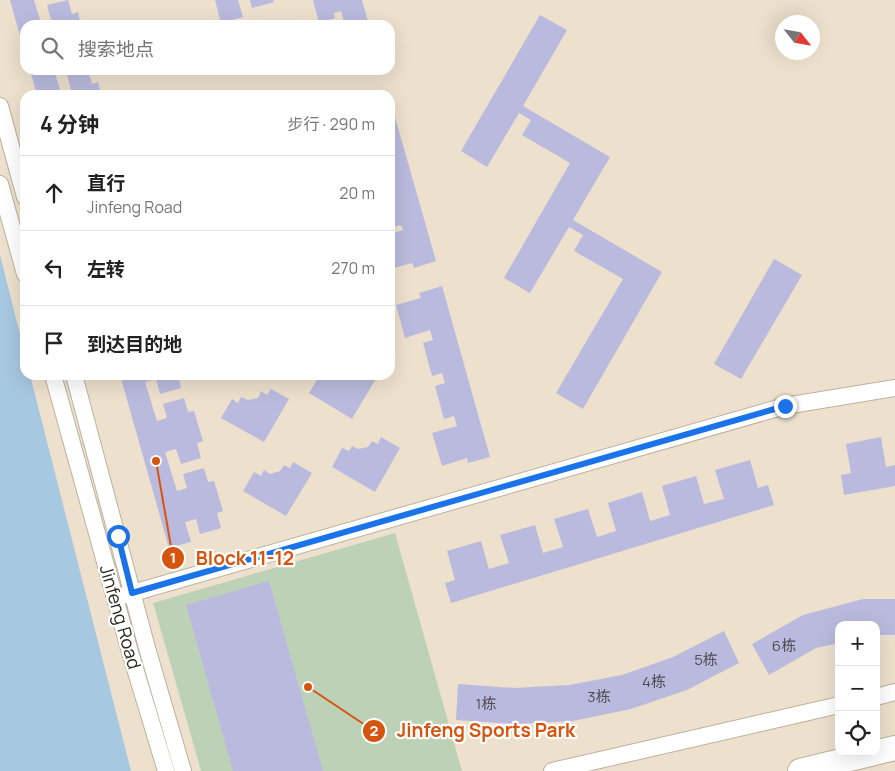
<!DOCTYPE html>
<html lang="zh">
<meta charset="utf-8">
<style>
:root{--surface:#fff;--page:#f6f6f6;--text:#222;--muted:#767676;--line:#e0e0e0}
body{margin:0;font-family:Manrope,"Noto Sans SC",sans-serif;background:var(--page);color:var(--text)}
.controls{position:absolute;right:15px;bottom:15px;display:grid;overflow:hidden;border-radius:10px;box-shadow:0 5px 20px #0002}
.controls button{width:45px;height:45px;display:grid;place-items:center;padding:0;border:0;border-bottom:1px solid var(--line);background:var(--surface);color:var(--text);font:25px sans-serif}
.compass{position:absolute;left:775px;top:15px;width:45px;height:45px;border-radius:50%;background:var(--surface);box-shadow:0 5px 20px #0002;rotate:121deg}
.stop{position:absolute;width:15px;height:15px;margin:-11px;border:4px solid #1a73e8;border-radius:50%;background:#fff}
.stop.end{background:#1a73e8;border-color:#fff;box-shadow:0 1px 5px #0008}
.list{margin:0;padding:0;list-style:none}
h2{display:flex;justify-content:space-between;align-items:center;height:65px;margin:0;padding:0 20px;font-size:21px}
h2 small{font-size:16px;font-weight:400;color:var(--muted)}
.list li{display:grid;grid-template-columns:32px 1fr auto;gap:15px;align-items:center;box-sizing:border-box;height:75px;padding:0 20px;border-top:1px solid var(--line)}
.list b{display:block;font-size:19px;white-space:nowrap}
.list p{margin:0;font-size:16px;white-space:nowrap;color:var(--muted)}
.list em{font-size:16px;font-style:normal;color:var(--muted)}
.icon{flex:none;width:28px;height:28px;fill:none;stroke:currentColor;stroke-width:2;stroke-linecap:round;stroke-linejoin:round}
.map{position:relative;flex:none;width:895px;height:771px;overflow:hidden}
.search{position:absolute;background:var(--surface);box-shadow:0 5px 20px #0002;left:20px;top:20px;width:375px;height:55px;display:flex;align-items:center;gap:12px;box-sizing:border-box;padding:0 18px;border-radius:15px;color:var(--muted);font-size:19px}
.panel{position:absolute;background:var(--surface);box-shadow:0 5px 20px #0002;left:20px;top:90px;width:375px;height:290px;border-radius:15px}
.map>svg:first-child{display:block}
</style>
<div class="map">
<svg width="895" height="771" viewBox="0 0 895 771">
<rect width="100%" height="100%" fill="#ede0cd"/>
<path fill="#bdd1b7" d="M395,533L462,771H201L153,603Z"/>
<path fill="#a7c8e1" d="M0,255L25,354V375H30L131,771H0Z"/>
<path fill="#babade" d="M10,0H34L41,23L51,20L47,5L68,0L72,14L78,12L81,25H25L24,50Z
M215,0H238L243,17L221,23Z
M250,0H273L274,2L252,8Z
M313,0H362L369,25H345L341,11L334,13L335,18L319,23Z
M540,15L567,30L523,106L610,157L573,220L662,272L583,409L556,393L623,279L574,251L583,235L569,227L530,293L504,278L570,163L522,135L531,120L519,113L487,167L461,151Z
M30,70H54L61,93L71,90L67,75L88,70L92,84L98,82L101,95H37Z
M391,103L436,261L414,268L412,263L390,269V234L403,230L401,225L391,228L390,225V192H392L390,185Z
M774,259L802,275L741,379L714,364Z
M442,286L490,457L468,463L467,458L442,466L432,433L457,426L454,416L444,419L435,386L445,383L442,373L432,376L423,343L433,340L430,330L405,338L396,305L421,298L419,293Z
M120,375H178L181,388L160,394L156,379L145,382L157,421L167,418L163,404L184,398L188,412L194,411L203,441L197,443L201,458L181,464L176,449L165,452L177,491L187,488L183,474L204,468L208,482L214,481L223,511L217,513L221,528L200,534L196,519L185,522L191,542L169,548Z
M320,375L326,378L328,375H378L352,419L309,393Z
M271,389L289,399L264,442L221,418L232,399L238,403L241,397L248,400L258,398L261,391L267,395Z
M381,437L400,448L375,492L332,467L342,448L349,451L352,446L358,449L368,447L372,441L378,444Z
M881,437L886,467L895,465V486L844,495L841,475L851,473L846,444Z
M750,460L758,488L768,485L774,505L451,603L445,583L455,580L447,551L481,541L489,569L509,563L500,535L535,525L543,553L563,547L554,519L588,509L597,537L616,531L608,503L642,492L650,521L670,515L662,486L696,476L704,504L724,499L715,470Z
M293,462L312,473L286,516L243,491L254,472L261,476L264,470L270,474L280,471L284,465L290,468Z
M269,581L323,771H233L186,605Z
M863,599H895V635H876V625H839V643L816,648L769,675L752,644L803,615Z
M724,631L739,663L687,690L631,709L573,721L514,724L456,720L458,684L515,688L569,685L622,675L673,657Z"/>
<g fill="none" stroke-linecap="round" stroke-linejoin="round">
<g stroke="#beb19f" stroke-width="18">
<path id="minor" d="M0,106L25,197
M0,184L25,274
M53,375L130,652L166,771
M74,375L147,648L183,771
M115,598L785,406L895,388
M876,697L895,692
M552,771L839,705"/>
</g>
<g stroke="#beb19f" stroke-width="26">
<path id="highway" d="M800,771L895,748"/>
</g>
<use href="#minor" stroke="#fff" stroke-width="16"/>
<use href="#highway" stroke="#fff" stroke-width="24"/>
</g>
<g fill="none" stroke-linecap="round" stroke-linejoin="round">
<path stroke="#1a73e8" stroke-width="6" d="M118,536L132,593L785,406"/>
</g>
<g text-anchor="middle" stroke-width="4.5" stroke-linejoin="round" paint-order="stroke">
<g font-size="15" fill="#504c50">
<text x="784" y="651">6栋</text>
<text x="706" y="665">5栋</text>
<text x="654" y="687">4栋</text>
<text x="599" y="702">3栋</text>
<text x="486" y="709">1栋</text>
</g>
<g font-size="18" fill="#2c2720" stroke="#fff">
<text transform="translate(120 617) rotate(74)" y="6">Jinfeng Road</text>
</g>
</g>
<path fill="none" stroke="#d5540e" stroke-width="2" d="M156 461L173 558M308 687L374 731"/>
<g fill="#d5540e" stroke="#fff" stroke-width="2">
<circle cx="156" cy="461" r="5"/>
<circle cx="308" cy="687" r="5"/>
<circle cx="173" cy="558" r="12"/>
<circle cx="374" cy="731" r="12"/>
</g>
<g font-size="15" text-anchor="middle" font-weight="bold" fill="#fff">
<text x="173" y="563">1</text>
<text x="374" y="736">2</text>
</g>
<g font-size="19" text-anchor="middle" font-weight="bold" fill="#d5540e" stroke="#fff" stroke-width="4.5" stroke-linejoin="round" paint-order="stroke">
<text x="245" y="565">Block 11-12</text>
<text x="486" y="737">Jinfeng Sports Park</text>
</g>
</svg>
<div class="controls">
<button>+</button>
<button>−</button>
<button><svg class="icon" aria-label="locate" viewBox="0 0 24 24"><circle cx="12" cy="12" r="6"/><path d="M12 2v4M12 18v4M2 12h4M18 12h4"/></svg></button>
</div>
<svg class="compass" viewBox="-18 -18 36 36"><path d="M0-13l5 13h-10z" fill="#e53935"/><path d="M0 13l5-13h-10z" fill="#767676"/></svg>
<div class="stop" style="left:118px;top:536px"></div>
<div class="stop end" style="left:785px;top:406px"></div>
<div class="search"><svg class="icon" aria-label="search" viewBox="0 0 24 24"><circle cx="10" cy="10" r="6"/><path d="M15 15l6 6"/></svg>搜索地点</div>
<section class="panel">
<h2>4 分钟<small>步行 · 290 m</small></h2>
<ul class="list">
<li><svg class="icon" aria-label="ahead" viewBox="0 0 24 24"><path d="M12 20V5M6 11l6-6 6 6"/></svg><div><b>直行</b><p>Jinfeng Road</p></div><em>20 m</em></li>
<li><svg class="icon" aria-label="left" viewBox="0 0 24 24"><path d="M17 20v-9H6M10 6l-5 5 5 5"/></svg><div><b>左转</b></div><em>270 m</em></li>
<li><svg class="icon" aria-label="arrive" viewBox="0 0 24 24"><path d="M6 21V4h12l-3 4 3 4H6"/></svg><div><b>到达目的地</b></div></li>
</ul>
</section>
</div>
